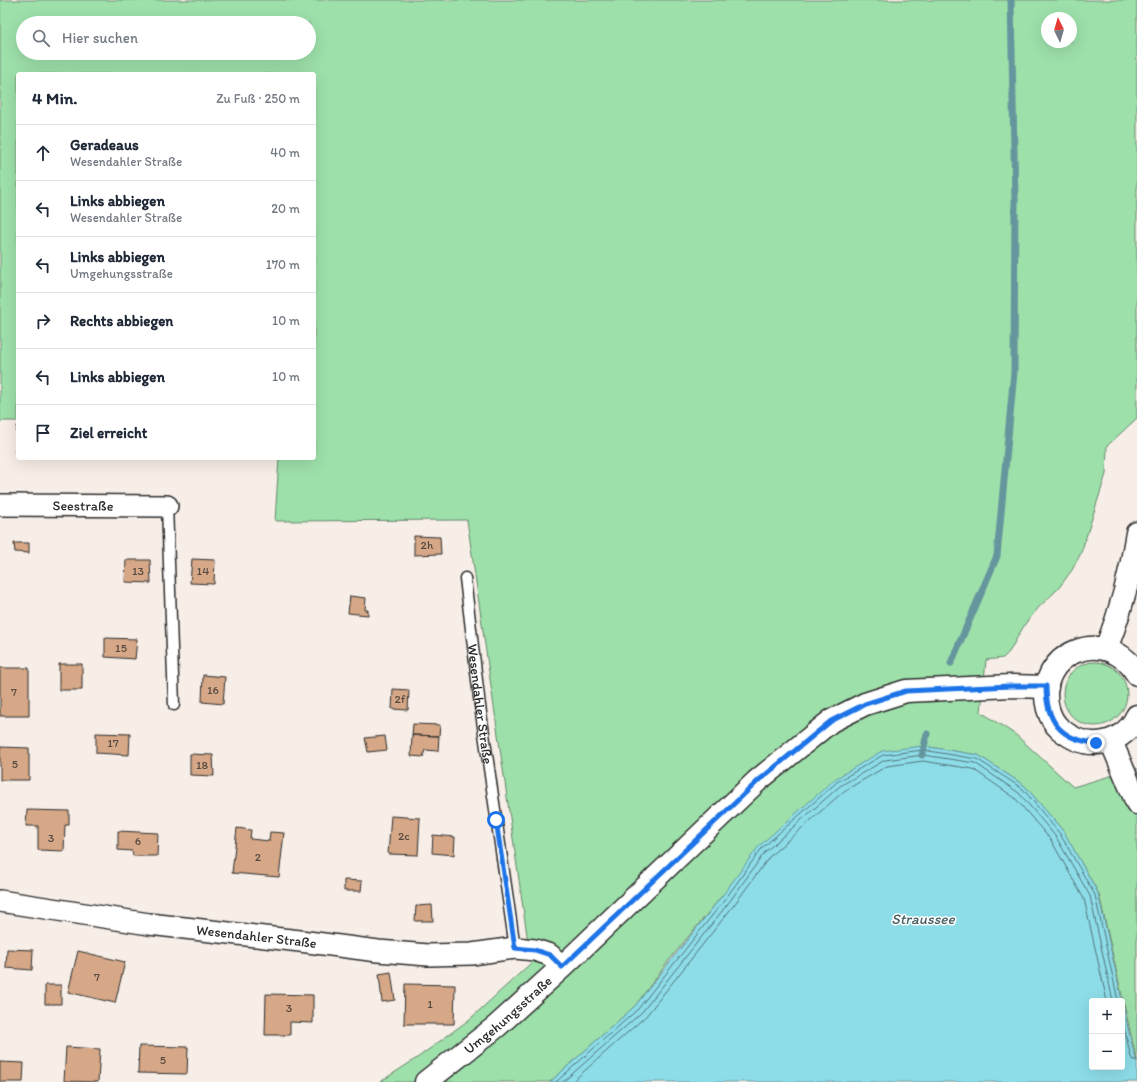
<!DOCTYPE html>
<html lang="de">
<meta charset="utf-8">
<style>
:root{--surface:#fff;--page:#f6f6f7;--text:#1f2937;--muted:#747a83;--line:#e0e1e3}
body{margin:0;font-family:Itim,sans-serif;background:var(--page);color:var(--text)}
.controls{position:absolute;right:12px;bottom:12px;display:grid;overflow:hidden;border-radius:4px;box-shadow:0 4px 16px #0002}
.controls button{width:36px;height:36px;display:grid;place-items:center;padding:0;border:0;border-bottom:1px solid var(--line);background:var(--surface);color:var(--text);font:20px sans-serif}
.compass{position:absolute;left:1041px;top:12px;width:36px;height:36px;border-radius:50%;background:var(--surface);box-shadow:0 4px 16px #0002;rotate:355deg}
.stop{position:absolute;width:12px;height:12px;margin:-9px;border:3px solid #1a73e8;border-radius:50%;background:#fff}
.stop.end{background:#1a73e8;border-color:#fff;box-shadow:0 1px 4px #0008}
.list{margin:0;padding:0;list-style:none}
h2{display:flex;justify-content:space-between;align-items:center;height:52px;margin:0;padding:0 16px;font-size:17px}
h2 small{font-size:13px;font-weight:400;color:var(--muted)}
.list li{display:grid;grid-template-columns:26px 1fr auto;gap:12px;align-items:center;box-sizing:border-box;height:56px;padding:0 16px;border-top:1px solid var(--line)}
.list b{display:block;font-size:15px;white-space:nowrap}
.list p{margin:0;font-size:13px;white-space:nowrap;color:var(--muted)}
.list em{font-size:13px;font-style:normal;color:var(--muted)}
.icon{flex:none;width:22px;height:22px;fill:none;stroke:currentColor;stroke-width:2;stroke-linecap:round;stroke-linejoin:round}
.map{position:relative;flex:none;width:1137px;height:1082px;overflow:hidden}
.search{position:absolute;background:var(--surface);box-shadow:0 4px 16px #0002;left:16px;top:16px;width:300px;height:44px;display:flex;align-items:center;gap:10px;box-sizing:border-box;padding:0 14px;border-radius:22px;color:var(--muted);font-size:15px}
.panel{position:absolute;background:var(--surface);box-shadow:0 4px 16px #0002;left:16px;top:72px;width:300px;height:388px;border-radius:4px}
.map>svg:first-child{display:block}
</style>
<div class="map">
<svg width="1137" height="1082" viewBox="0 0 1137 1082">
<rect width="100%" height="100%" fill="#f7eee7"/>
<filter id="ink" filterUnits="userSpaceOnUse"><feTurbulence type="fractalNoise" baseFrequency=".025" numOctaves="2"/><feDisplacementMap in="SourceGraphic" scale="8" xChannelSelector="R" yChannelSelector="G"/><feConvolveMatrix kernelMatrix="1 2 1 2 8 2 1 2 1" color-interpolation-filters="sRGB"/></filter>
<g filter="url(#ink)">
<path fill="#9de0aa" stroke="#64866a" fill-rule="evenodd" d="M0,0H1137V418L1107,446L1106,474L1081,553L1072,570L1058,589L1040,606L1025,624L1009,652L1003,658L986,660L981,712L1016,735L1073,787L1137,768V1062L1099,894L1063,831L1025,786L978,755L923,746L722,896L670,959L635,1006L550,1082H380L417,1058L470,1019L531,963L467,520L275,521L279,458H314V74H18V421H0ZM1047,18H1071V42H1047ZM23,23H309V53H23Z
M1063 694a32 32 0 1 1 64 0a32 32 0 1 1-64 0Z"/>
<path fill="#8ddde9" stroke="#66969d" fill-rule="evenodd" d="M923,746L978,755L1025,786L1064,832L1098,893L1131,1041L1137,1063V1082H550L635,1006L722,896L759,846L835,779L882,751ZM1092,1001H1122V1067H1092Z"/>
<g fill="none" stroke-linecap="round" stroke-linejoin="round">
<path stroke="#527277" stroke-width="1" d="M1122,1019L1131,1057L1133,1060H1137
M556,1082L638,1009L726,898L762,848L837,782L883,755L923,750L977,759L1023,789L1060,834L1095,895L1118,1001
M563,1082L642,1012L730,901L765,852L840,786L885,760L923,755L975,763L1019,793L1056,837L1090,896L1113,1001
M572,1082L646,1016L734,905L770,856L844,791L887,766L923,761L973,769L1015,798L1051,840L1084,899L1107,1001"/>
<path stroke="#66969d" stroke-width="7" d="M951,663L997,556L1014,372L1015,201L1011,0
M922,755L927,734"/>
</g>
<path fill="#d6a887" stroke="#2b2b2b" d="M17,426H18V453H15Z
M414,536L440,537L441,554L414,555Z
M14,543H29V553L15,552Z
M192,559L215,560L214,584L190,583Z
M126,560H150L151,583L125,582Z
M350,596L366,598L365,610H368V615L348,613Z
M105,638L137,639L135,659L105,657Z
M59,664H82V690H59Z
M0,668H29V716H0Z
M203,675L225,677L223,704L202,702Z
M393,689L409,690L408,710L392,709Z
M413,724L440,725L439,736L412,735Z
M96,733L130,734L129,755L96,753Z
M412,735L439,736L438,751L425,750L423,757L411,756Z
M385,736L387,750L368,752L365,738Z
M0,747L29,748V780H0Z
M190,754L213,755L214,776L190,775Z
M27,810L69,811V825H65L64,851L38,850V826H26Z
M391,816L420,818L418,855L388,854Z
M237,828L251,830L250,839L269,841L270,832L284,833L279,877L232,873Z
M118,831L158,833L157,856H133L132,851L118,850Z
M433,835L455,837L454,855L432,853Z
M344,880L362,881L361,891H344Z
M432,905L433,921H415L416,906Z
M7,949L33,950L32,970L6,968Z
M78,951L125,962L115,1003L68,992Z
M391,972L395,1000L382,1002L379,974Z
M405,984L455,985L454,1024H404Z
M45,985H61V1004H45Z
M266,994L313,995V1023L290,1022V1035H265Z
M139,1046L188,1047L187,1074L138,1073Z
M66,1047L100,1049L98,1082L64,1081Z
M0,1062L24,1063L23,1082H0Z"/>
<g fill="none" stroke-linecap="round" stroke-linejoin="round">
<g stroke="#2b2b2b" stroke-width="13">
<g id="service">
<path d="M167,506L174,705"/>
<path id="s1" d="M465,578L480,706L515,948"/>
</g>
</g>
<g stroke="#2b2b2b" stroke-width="24">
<g id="minor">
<path id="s2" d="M0,505L167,506"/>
<path id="s3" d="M0,901L149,924L300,941L378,951L428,955L472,954L515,948L535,950L550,955L562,967"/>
</g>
</g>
<g stroke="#2b2b2b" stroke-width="25">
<g id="secondary">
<path d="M1106,649C1121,611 1131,573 1137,533"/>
<path d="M1137,674C1107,623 1033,653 1048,709C1050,716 1054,724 1060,729C1071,738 1082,744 1096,743C1113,743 1130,732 1137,716"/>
<path d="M1111,741L1137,803"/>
<path id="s4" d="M426,1082L497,1026L562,967L757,781L831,721L865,704L906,691L1011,686L1047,687"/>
</g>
</g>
<use href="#service" stroke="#fff" stroke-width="10"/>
<use href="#minor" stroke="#fff" stroke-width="21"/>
<use href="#secondary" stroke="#fff" stroke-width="22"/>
</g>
</g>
<g fill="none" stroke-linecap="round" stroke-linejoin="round" filter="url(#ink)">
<path stroke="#1a73e8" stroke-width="5" d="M496,820L515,948L535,950L550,955L562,967L758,781L831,721L865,704L906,691L1011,686H1046C1046,722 1061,740 1096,743"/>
</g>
<g text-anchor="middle" stroke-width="3" stroke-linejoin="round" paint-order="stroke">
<g font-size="12" fill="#564a42">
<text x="427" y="549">2h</text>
<text x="138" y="575">13</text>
<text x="203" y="575">14</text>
<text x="121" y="652">15</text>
<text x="213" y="694">16</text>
<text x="14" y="696">7</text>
<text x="400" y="703">2f</text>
<text x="113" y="747">17</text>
<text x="15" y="768">5</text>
<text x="202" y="769">18</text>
<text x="404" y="840">2c</text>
<text x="51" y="842">3</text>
<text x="138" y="845">6</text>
<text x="258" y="861">2</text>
<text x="97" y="981">7</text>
<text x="430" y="1008">1</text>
<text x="289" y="1012">3</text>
<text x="163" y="1064">5</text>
</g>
<g font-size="14" fill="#2b2b2b" stroke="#fff">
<text dy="5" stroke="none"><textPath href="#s2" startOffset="83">Seestraße</textPath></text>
<text dy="5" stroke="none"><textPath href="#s1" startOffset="127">Wesendahler Straße</textPath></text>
<text dy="5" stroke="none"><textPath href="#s3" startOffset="259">Wesendahler Straße</textPath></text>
<text dy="5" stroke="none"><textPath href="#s4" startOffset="106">Umgehungsstraße</textPath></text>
</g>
<g font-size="15" font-style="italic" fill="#486064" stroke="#fff">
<text x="923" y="924">Straussee</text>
</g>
</g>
</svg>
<div class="controls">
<button>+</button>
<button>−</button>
</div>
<svg class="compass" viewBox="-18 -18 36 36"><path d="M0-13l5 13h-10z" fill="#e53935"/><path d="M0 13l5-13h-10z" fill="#747a83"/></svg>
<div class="stop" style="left:496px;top:820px"></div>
<div class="stop end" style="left:1096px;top:743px"></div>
<div class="search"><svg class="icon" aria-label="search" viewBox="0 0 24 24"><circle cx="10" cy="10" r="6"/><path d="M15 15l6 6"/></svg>Hier suchen</div>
<section class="panel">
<h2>4 Min.<small>Zu Fuß · 250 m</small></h2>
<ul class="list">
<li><svg class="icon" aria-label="ahead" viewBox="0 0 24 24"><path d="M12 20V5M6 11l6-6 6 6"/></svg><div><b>Geradeaus</b><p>Wesendahler Straße</p></div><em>40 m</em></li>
<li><svg class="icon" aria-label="left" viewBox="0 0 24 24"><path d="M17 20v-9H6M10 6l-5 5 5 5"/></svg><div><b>Links abbiegen</b><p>Wesendahler Straße</p></div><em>20 m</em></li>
<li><svg class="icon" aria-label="left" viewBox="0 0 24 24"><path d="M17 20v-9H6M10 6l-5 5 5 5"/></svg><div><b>Links abbiegen</b><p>Umgehungsstraße</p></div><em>170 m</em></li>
<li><svg class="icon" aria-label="right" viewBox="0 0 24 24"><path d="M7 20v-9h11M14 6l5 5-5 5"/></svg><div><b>Rechts abbiegen</b></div><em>10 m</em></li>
<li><svg class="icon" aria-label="left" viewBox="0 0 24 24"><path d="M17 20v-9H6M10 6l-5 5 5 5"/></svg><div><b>Links abbiegen</b></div><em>10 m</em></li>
<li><svg class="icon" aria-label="arrive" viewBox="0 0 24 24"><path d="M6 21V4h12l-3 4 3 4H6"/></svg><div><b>Ziel erreicht</b></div></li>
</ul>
</section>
</div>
